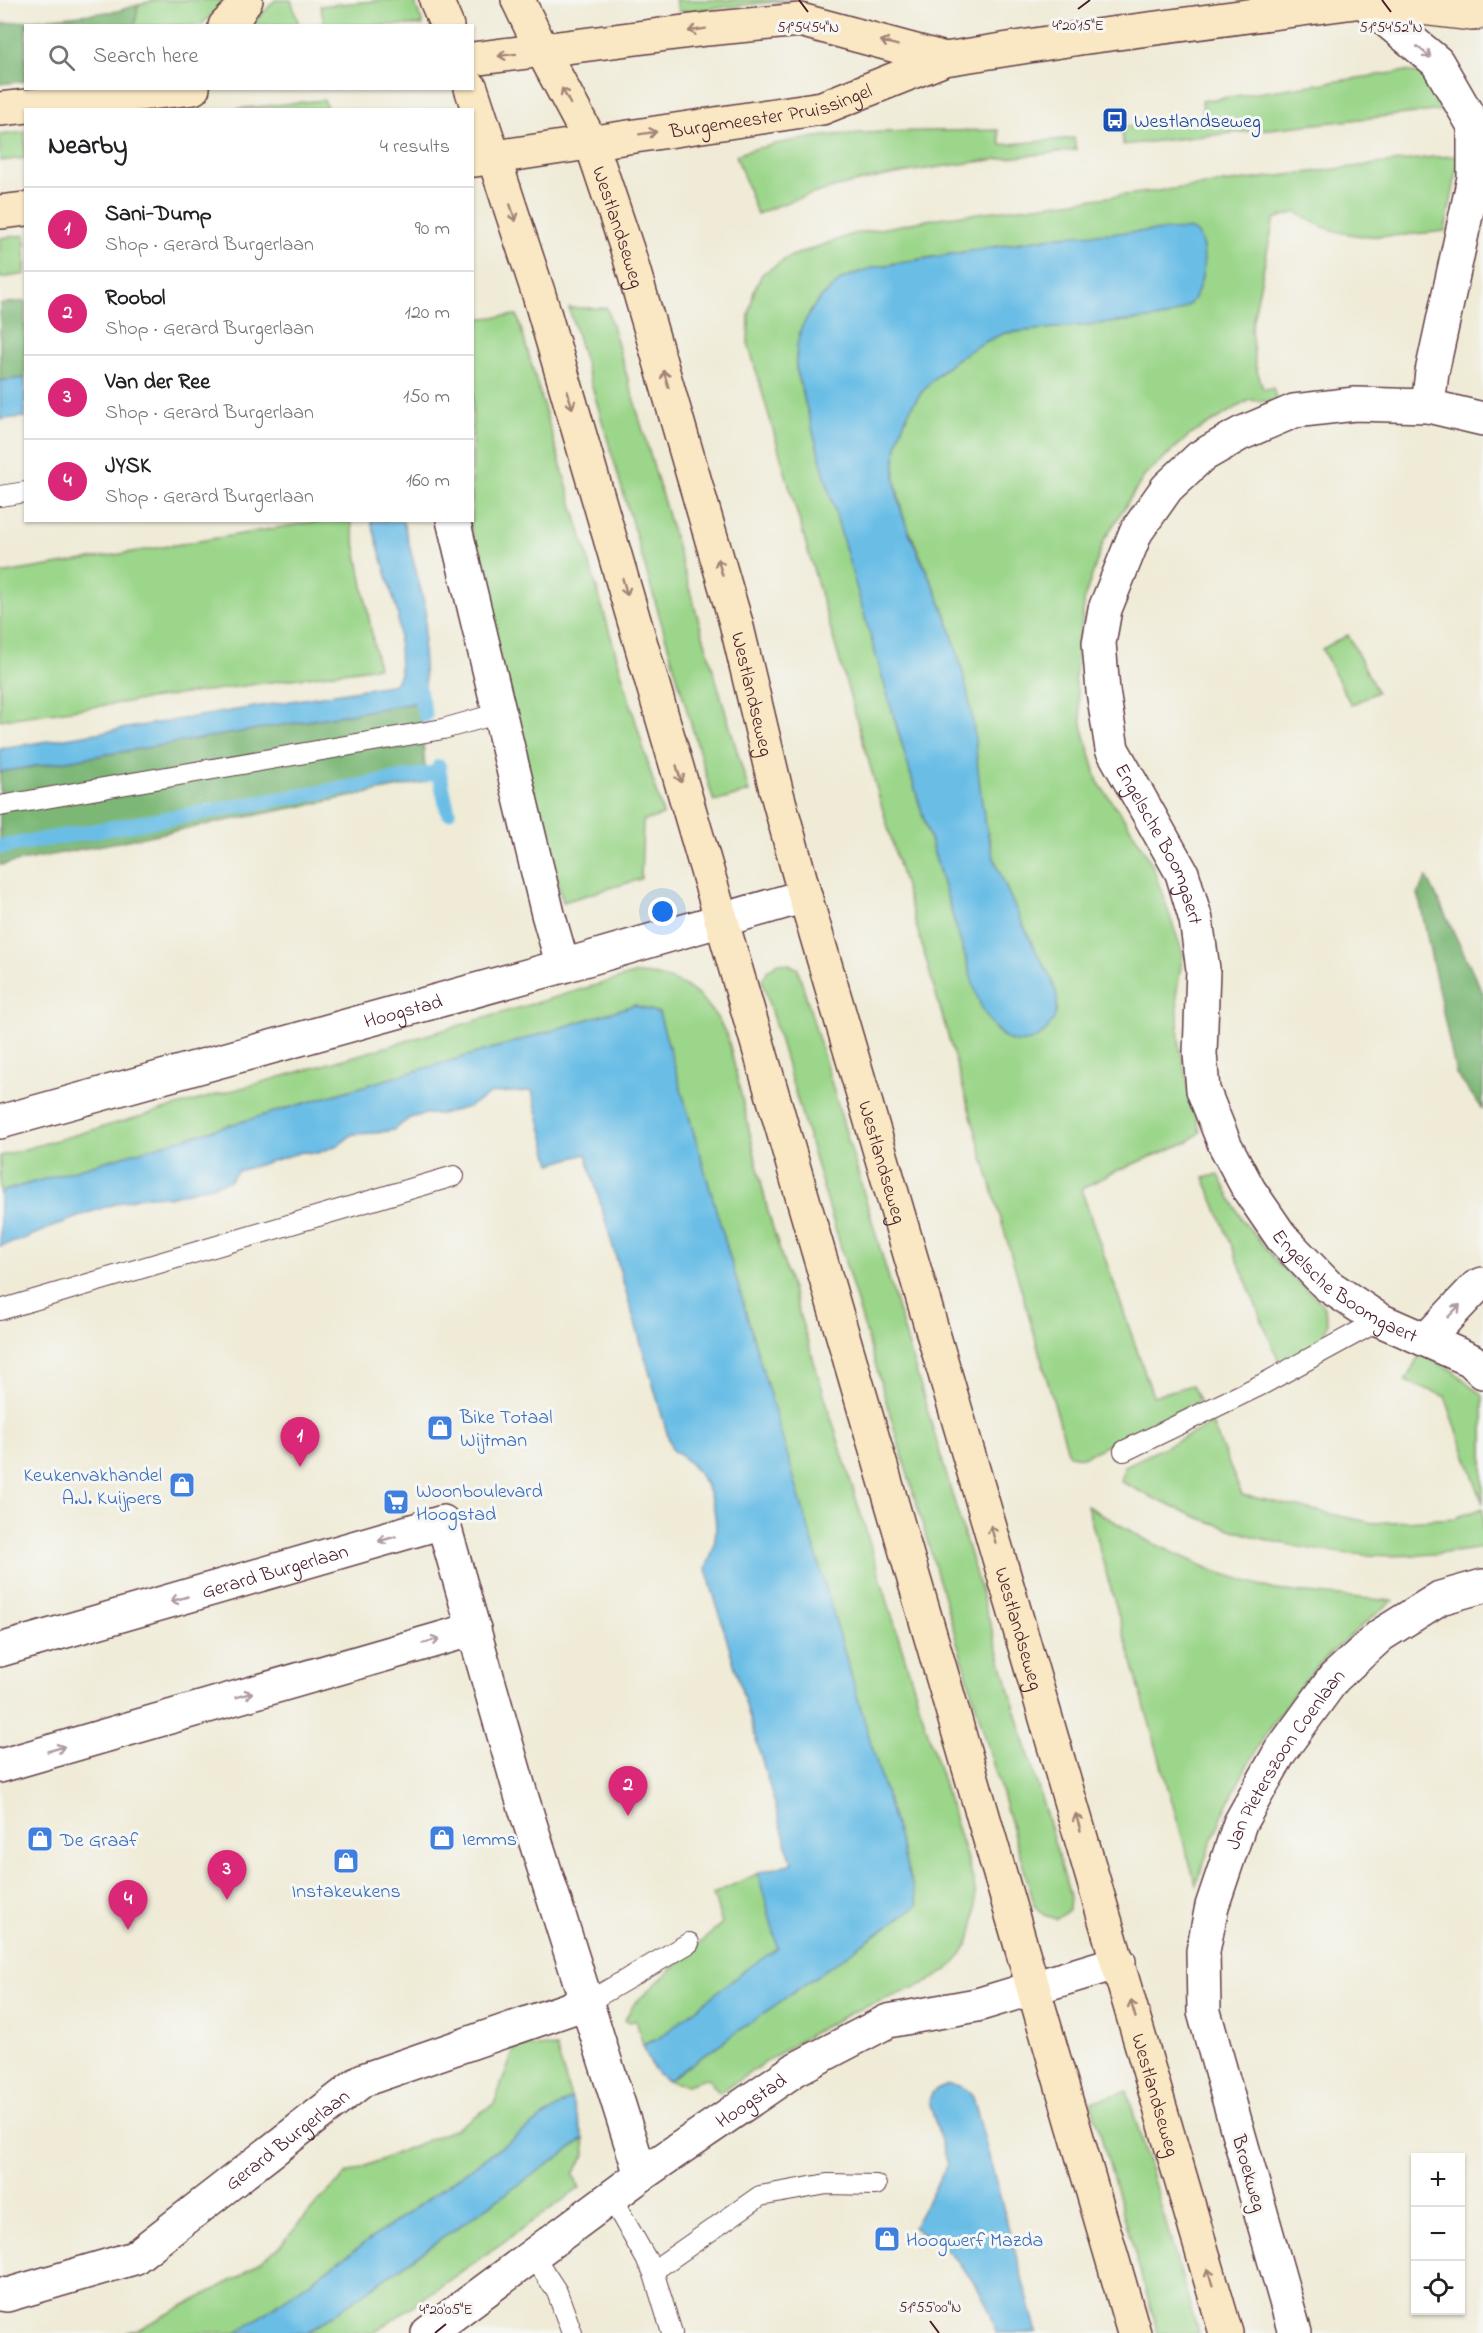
<!DOCTYPE html>
<meta charset="utf-8">
<style>
:root{--surface:#fff;--page:#f2f2f2;--text:#202124;--muted:#757577;--line:#e0e0e0;--accent:#db2777}
body{margin:0;font-family:"Indie Flower",sans-serif;background:var(--page);color:var(--text)}
.controls{position:absolute;right:18px;bottom:18px;display:grid;overflow:hidden;border-radius:0px;box-shadow:0 2px 4px #0004}
.controls button{width:54px;height:54px;display:grid;place-items:center;padding:0;border:0;border-bottom:2px solid var(--line);background:var(--surface);color:var(--text);font:30px sans-serif}
.you{position:absolute;left:663px;top:912px;width:21px;height:21px;margin:-15px;border:4px solid #fff;border-radius:50%;background:#1a73e8;box-shadow:0 0 0 9px #1a73e833}
.badge{display:grid;place-items:center;width:39px;height:39px;border-radius:50%;background:var(--accent);color:#fff;font-size:20px;font-weight:700}
.pin{position:absolute;translate:-50% -50px;filter:drop-shadow(0 2px 3px #0008)}
.pin::after{content:'';position:absolute;top:32px;width:21px;height:18px;background:inherit;clip-path:polygon(0 0,100% 0,50% 100%)}
.list{margin:0;padding:0;list-style:none}
h2{display:flex;justify-content:space-between;align-items:center;height:78px;margin:0;padding:0 24px;font-size:26px}
h2 small{font-size:20px;font-weight:400;color:var(--muted)}
.list li{display:grid;grid-template-columns:39px 1fr auto;gap:18px;align-items:center;box-sizing:border-box;height:84px;padding:0 24px;border-top:2px solid var(--line)}
.list b{display:block;font-size:22px;white-space:nowrap}
.list p{margin:0;font-size:20px;white-space:nowrap;color:var(--muted)}
.list em{font-size:20px;font-style:normal;color:var(--muted)}
.icon{flex:none;width:33px;height:33px;fill:none;stroke:currentColor;stroke-width:2;stroke-linecap:round;stroke-linejoin:round}
.map{position:relative;flex:none;width:1483px;height:2333px;overflow:hidden}
.search{position:absolute;background:var(--surface);box-shadow:0 2px 4px #0004;left:24px;top:24px;width:450px;height:66px;display:flex;align-items:center;gap:15px;box-sizing:border-box;padding:0 21px;border-radius:0px;color:var(--muted);font-size:22px}
.panel{position:absolute;background:var(--surface);box-shadow:0 2px 4px #0004;left:24px;top:108px;width:450px;height:414px;border-radius:0px}
.map>svg:first-child{display:block}
</style>
<div class="map">
<svg width="1483" height="2333" viewBox="0 0 1483 2333">
<rect width="100%" height="100%" fill="#f6f6f2"/>
<filter id="ink" filterUnits="userSpaceOnUse"><feTurbulence type="fractalNoise" baseFrequency=".0167" numOctaves="2"/><feDisplacementMap in="SourceGraphic" scale="12" xChannelSelector="R" yChannelSelector="G"/><feConvolveMatrix kernelMatrix="1 2 1 2 8 2 1 2 1" color-interpolation-filters="sRGB"/></filter>
<filter id="wash" filterUnits="userSpaceOnUse"><feTurbulence type="fractalNoise" baseFrequency=".008" numOctaves="4" result="noise"/><feDisplacementMap in="SourceGraphic" scale="24" xChannelSelector="R" yChannelSelector="G"/><feGaussianBlur stdDeviation="1.35" result="paint"/><feColorMatrix in="noise" values="0 0 0 0 0 0 0 0 0 0 0 0 0 0 0 0 0 1.4 0 .05"/><feComposite in="paint" operator="in"/></filter>
<g filter="url(#wash)">
<rect width="100%" height="100%" fill="#efebd7"/>
<path fill="#9bd68a" stroke="#727a5a" stroke-width="1.5" fill-rule="evenodd" d="M154,0H227L201,25L135,26L138,5Z
M275,0H291L299,25H252Z
M385,0H414L423,25H325L320,6Z
M675,0H793L679,12Z
M1406,71C1431,75 1441,84 1443,110L1123,145L1122,127L1204,117L1202,101Z
M324,100L327,109H235Z
M998,130L1001,145L1074,138L1076,150C969,163 858,171 757,214L736,155C816,127 914,132 998,130Z
M25,132V158L0,161V135Z
M1458,156L1456,175L1445,231C1391,236 1343,246 1296,212L1274,219L1251,329L1255,364L1263,389L1273,388L1277,402L1249,400L1190,435L1145,475L1104,540L1085,596L1075,678L1083,729L1098,782L1128,824L1152,864L1183,954L1177,990L1179,1045L1200,1132L1188,1142L1116,1171L1081,1189L1153,1396L1192,1385L1199,1401L1083,1457L1069,1455L748,343L749,315L754,291L762,274L789,257L853,234L938,218L1434,157ZM1060,236L1190,304L1167,317L1005,333L981,343L962,354L928,384L913,404L901,429L896,449L894,475L903,516L946,615L961,665L984,817L994,858L1015,910L1044,1033C1026,1045 1008,1046 994,1027C979,1007 974,983 966,960C955,923 943,885 932,847C885,688 839,528 796,368C795,347 800,329 811,311C840,265 897,263 946,255C984,248 1022,242 1060,236Z
M25,235V274L0,278V238Z
M569,308H607L749,792L714,802Z
M517,315L663,815L643,821L641,879L563,902L507,690L469,521L472,520L473,319Z
M325,520L351,521L378,667L0,720V574Z
M1348,635L1377,692L1351,705L1322,649Z
M778,963L789,964L798,969L1070,1896L1069,1910L1056,1919L1044,1915L1035,1906L762,980L768,970Z
M634,974C681,974 708,995 728,1038L768,1212L974,1883C978,1912 976,1942 954,1964C933,1986 880,1999 851,2013C804,2035 762,2065 719,2093L708,2078L687,2085L667,2081L917,1905L659,1013L634,1005L515,1042L0,1192V1156L362,1054Z
M1219,1175L1241,1218L1282,1268L1323,1304L1328,1323L1320,1343L1280,1365L1204,1177Z
M1420,1355L1452,1370L1483,1396V1504L1445,1396L1405,1381Z
M1212,1424L1242,1495L1373,1523L1455,1518L1483,1508V1548C1351,1570 1237,1544 1120,1481L1125,1466Z
M1087,1506L1148,1541L1214,1571L1275,1590L1393,1601C1364,1624 1333,1648 1308,1677C1256,1737 1221,1810 1196,1885Z
M759,1873L778,1948L659,2038L643,2045L636,2020L631,2022L625,2020L634,2004L722,1923L713,1894Z
M516,2045L556,2048L571,2098L237,2333H125L139,2329L239,2277L279,2247L319,2201L347,2174L457,2128L494,2104Z
M1127,2091L1198,2333H1158L1091,2102Z
M584,2139L585,2155L573,2174L580,2188L374,2333H307Z"/>
<path fill="#7cb776" stroke="#636b50" stroke-width="1.5" d="M138,5L135,25L26,26L25,81L0,84V24L117,11Z
M25,301V378L0,381V304Z
M420,702L426,782L0,865V772Z
M1427,877L1483,993V1109L1456,1074L1418,893Z"/>
<path fill="#6abee6" stroke="#5a6e88" stroke-width="1.5" d="M1189,229L1197,233C1209,250 1204,290 1188,305C1183,310 1175,313 1167,317L1005,333C953,354 904,393 896,452C887,512 928,564 947,619C958,653 968,688 973,723C979,769 980,816 995,860C1006,891 1021,921 1036,951C1042,963 1053,978 1056,992C1061,1013 1050,1034 1030,1041C1007,1048 993,1028 983,1010C974,993 970,971 964,952C949,906 936,859 922,812C878,664 835,517 796,368L797,345L801,328L816,303L842,279L857,273L875,267L1060,236Z
M25,378V417L0,419V381Z
M371,521H403L426,610L423,650L426,698L420,702L0,772V749L395,684L400,674L398,614Z
M634,1005L659,1013L918,1905L667,2081C653,2072 648,2060 643,2045L659,2038L745,1970L778,1948L758,1873L792,1863L706,1568C727,1526 713,1474 672,1450L586,1154L551,1164L532,1091L492,1093L468,1107L441,1114H425L410,1118L393,1130L375,1133L353,1134L340,1144L318,1153L302,1152L238,1171L229,1181L169,1197C140,1187 49,1229 18,1241L0,1246V1192L515,1042Z
M948,2084C959,2085 965,2087 973,2097L1037,2333H996C991,2304 969,2272 948,2252C937,2243 924,2236 913,2227L948,2164L929,2102C931,2090 937,2088 948,2084Z
M571,2098L584,2139L307,2333H237Z"/>
<g fill="none" stroke-linecap="round" stroke-linejoin="round">
<path stroke="#6abee6" stroke-width="15" d="M417,683L425,715
M439,772L448,812
M0,847L439,772V767"/>
</g>
</g>
<g filter="url(#ink)">
<g fill="none" stroke-linecap="round" stroke-linejoin="round">
<g stroke="#633e45" stroke-width="22">
<path id="lane" d="M0,496L26,492
M0,806L443,729L500,713
M0,1310L454,1176
M1124,1451L1263,1384L1380,1320
M586,2003L689,1943
M611,2197L653,2271L672,2333
M533,2255L557,2292L572,2333
M653,2271L760,2196L827,2184L876,2185"/>
</g>
<g stroke="#633e45" stroke-width="36">
<g id="street">
<path d="M1363,1L1437,62L1474,126V178L1432,372L1428,406"/>
<path id="s1" d="M1483,419L1428,406L1355,404L1294,411L1240,434L1200,457L1167,488L1136,532L1105,609L1099,643L1103,691L1112,749L1182,873L1196,920L1203,969L1200,1054L1203,1090L1225,1145L1249,1190L1282,1238L1327,1285L1380,1320L1471,1360L1483,1372"/>
<path d="M453,520L548,914L563,966"/>
<path id="s2" d="M0,1122L563,966L805,896"/>
<path d="M1426,1340L1476,1287L1483,1284"/>
<path id="s3" d="M0,1650L443,1522L521,1795L641,2175"/>
<path d="M0,1766L474,1629"/>
<path id="s4" d="M0,2294L7,2295L134,2258L363,2080L586,2003"/>
<path id="s5" d="M428,2333L641,2175L796,2069L888,2021L977,2005L1119,1962"/>
<path id="s6" d="M1295,2333L1204,2012L1203,1951L1212,1906L1240,1823L1280,1752L1334,1678L1381,1635L1440,1598L1483,1586"/>
</g>
</g>
<g stroke="#633e45" stroke-width="36">
<g id="secondary">
<path d="M436,0L447,26"/>
<path id="s7" d="M518,0L542,50L591,142L629,255L736,623L776,790L805,896L1226,2333"/>
<path d="M225,26L237,14L246,0"/>
<path d="M472,59L707,29L800,20L945,59"/>
<path d="M471,88L539,295L1134,2333"/>
<path d="M0,109L193,88"/>
<path id="s8" d="M475,160L822,108L945,59L1080,38L1363,1L1472,14L1483,10"/>
<path d="M0,212L26,209"/>
</g>
</g>
<use href="#lane" stroke="#fff" stroke-width="20"/>
<use href="#street" stroke="#fff" stroke-width="33"/>
<use href="#secondary" stroke="#fae7c3" stroke-width="33"/>
</g>
<defs><path id="oneway-shaft" d="M-6 0H5M1.5-3L5.5 0L1.5 3" fill="none" stroke-width="1.6" stroke-linecap="round" stroke-linejoin="round" transform="scale(1.5)"/></defs>
<g stroke="#a28377">
<use href="#oneway-shaft" transform="translate(697 30) rotate(171)"/>
<use href="#oneway-shaft" transform="translate(889 43) rotate(-165)"/>
<use href="#oneway-shaft" transform="translate(507 55) rotate(173)"/>
<use href="#oneway-shaft" transform="translate(566 96) rotate(-118)"/>
<use href="#oneway-shaft" transform="translate(648 133) rotate(-9)"/>
<use href="#oneway-shaft" transform="translate(513 213) rotate(72)"/>
<use href="#oneway-shaft" transform="translate(666 379) rotate(-106)"/>
<use href="#oneway-shaft" transform="translate(570 400) rotate(74)"/>
<use href="#oneway-shaft" transform="translate(720 567) rotate(-106)"/>
<use href="#oneway-shaft" transform="translate(625 587) rotate(74)"/>
<use href="#oneway-shaft" transform="translate(679 774) rotate(74)"/>
<use href="#oneway-shaft" transform="translate(993 1534) rotate(-106)"/>
<use href="#oneway-shaft" transform="translate(1078 1822) rotate(-106)"/>
<use href="#oneway-shaft" transform="translate(1133 2009) rotate(-106)"/>
<use href="#oneway-shaft" transform="translate(1210 2277) rotate(-106)"/>
</g>
<g stroke="#ae9aa0">
<use href="#oneway-shaft" transform="translate(1424 52) rotate(39)"/>
<use href="#oneway-shaft" transform="translate(1454 1311) rotate(-46)"/>
<use href="#oneway-shaft" transform="translate(387 1539) rotate(164)"/>
<use href="#oneway-shaft" transform="translate(179 1599) rotate(164)"/>
<use href="#oneway-shaft" transform="translate(431 1641) rotate(-16)"/>
<use href="#oneway-shaft" transform="translate(244 1695) rotate(-16)"/>
<use href="#oneway-shaft" transform="translate(56 1749) rotate(-16)"/>
</g>
</g>
<path fill="none" stroke="#4a1f2b" stroke-width="2" d="M799,0L808,12M1382,0L1391,12M1078,9L1090,0M930,2321L939,2333M435,2333L446,2324"/>
<defs>
<g id="bus-square" transform="scale(1.35)"><rect x="-9" y="-9" width="18" height="18" rx="4" fill="#1a4fb4" stroke="#f6f6f2"/><path d="M-5-6H5V4H4V6H2V4H-2V6H-4V4H-5ZM-3.5-4V0h7V-4ZM-3.5 1.2v1.5H-2V1.2ZM2 1.2v1.5H3.5V1.2Z" fill="#fff"/></g>
<g id="shop-square" transform="scale(1.35)"><rect x="-9" y="-9" width="18" height="18" rx="4" fill="#3f7fe0" stroke="#f6f6f2"/><path d="M-5-2.5h2.3a2.7 3.5 0 0 1 5.4 0H5L5.5 6h-11ZM-1.5-2.5h3a1.5 2.3 0 0 0-3 0Z" fill="#fff"/></g>
<g id="supermarket-square" transform="scale(1.35)"><rect x="-9" y="-9" width="18" height="18" rx="4" fill="#3f7fe0" stroke="#f6f6f2"/><path d="M-6-5.5h2.5l.6 2H6L4.5 2H-2.5L-4.4-4H-6ZM-1.5 3.2a1.3 1.3 0 1 0 .1 0ZM3 3.2a1.3 1.3 0 1 0 .1 0Z" fill="#fff"/></g>
</defs>
<g fill-rule="evenodd">
<use href="#bus-square" x="1115" y="120"/>
<use href="#shop-square" x="440" y="1428"/>
<use href="#shop-square" x="182" y="1485"/>
<use href="#supermarket-square" x="396" y="1502"/>
<use href="#shop-square" x="442" y="1838"/>
<use href="#shop-square" x="40" y="1839"/>
<use href="#shop-square" x="346" y="1861"/>
<use href="#shop-square" x="887" y="2239"/>
</g>
<g text-anchor="middle" stroke-width="6" stroke-linejoin="round" paint-order="stroke">
<g font-size="20" fill="#4a1f2b" stroke="#f6f6f2">
<text dy="7" stroke="none"><textPath href="#s8" startOffset="300">Burgemeester Pruissingel</textPath></text>
<text dy="7" stroke="none"><textPath href="#s7" startOffset="249">Westlandseweg</textPath></text>
<text dy="7" stroke="none"><textPath href="#s7" startOffset="735">Westlandseweg</textPath></text>
<text dy="7" stroke="none"><textPath href="#s1" startOffset="726">Engelsche Boomgaert</textPath></text>
<text dy="7" stroke="none"><textPath href="#s2" startOffset="418">Hoogstad</textPath></text>
<text dy="7" stroke="none"><textPath href="#s7" startOffset="1221">Westlandseweg</textPath></text>
<text dy="7" stroke="none"><textPath href="#s1" startOffset="1230">Engelsche Boomgaert</textPath></text>
<text dy="7" stroke="none"><textPath href="#s3" startOffset="286">Gerard Burgerlaan</textPath></text>
<text dy="7" stroke="none"><textPath href="#s7" startOffset="1707">Westlandseweg</textPath></text>
<text dy="7" stroke="none"><textPath href="#s6" startOffset="606">Jan Pieterszoon Coenlaan</textPath></text>
<text dy="7" stroke="none"><textPath href="#s7" startOffset="2193">Westlandseweg</textPath></text>
<text dy="7" stroke="none"><textPath href="#s5" startOffset="398">Hoogstad</textPath></text>
<text dy="7" stroke="none"><textPath href="#s4" startOffset="333">Gerard Burgerlaan</textPath></text>
<text transform="translate(1250 2173) rotate(74)" y="7">Broekweg</text>
</g>
<g font-size="20" fill="#164399" stroke="#f6f6f2" text-anchor="start">
<text x="1134" y="127">Westlandseweg</text>
</g>
<g font-size="20" fill="#366cbe" stroke="#f6f6f2" text-anchor="start">
<text x="460" y="1423">Bike Totaal<tspan x="460" dy="23">Wijtman</tspan></text>
<text x="162" y="1481" text-anchor="end">Keukenvakhandel<tspan x="162" dy="23">A.J. Kuijpers</tspan></text>
<text x="416" y="1497">Woonboulevard<tspan x="416" dy="23">Hoogstad</tspan></text>
<text x="462" y="1845">Iemms</text>
<text x="60" y="1846">De Graaf</text>
<text x="346" y="1897" text-anchor="middle">Instakeukens</text>
<text x="906" y="2246">Hoogwerf Mazda</text>
</g>
</g>
<g font-size="15" text-anchor="middle" fill="#4a1f2b" stroke="#f6f6f2" stroke-width="6" stroke-linejoin="round" paint-order="stroke">
<text x="1078" y="30">4°20'15"E</text>
<text x="808" y="32">51°54'54"N</text>
<text x="1391" y="32">51°54'52"N</text>
<text x="930" y="2312">51°55'00"N</text>
<text x="446" y="2314">4°20'05"E</text>
</g>
</svg>
<div class="controls">
<button>+</button>
<button>−</button>
<button><svg class="icon" aria-label="locate" viewBox="0 0 24 24"><circle cx="12" cy="12" r="6"/><path d="M12 2v4M12 18v4M2 12h4M18 12h4"/></svg></button>
</div>
<div class="you"></div>
<div class="pin badge" style="left:300px;top:1467px">1</div>
<div class="pin badge" style="left:628px;top:1816px">2</div>
<div class="pin badge" style="left:227px;top:1900px">3</div>
<div class="pin badge" style="left:128px;top:1930px">4</div>
<div class="search"><svg class="icon" aria-label="search" viewBox="0 0 24 24"><circle cx="10" cy="10" r="6"/><path d="M15 15l6 6"/></svg>Search here</div>
<section class="panel">
<h2>Nearby<small>4 results</small></h2>
<ul class="list">
<li><span class="badge">1</span><div><b>Sani-Dump</b><p>Shop · Gerard Burgerlaan</p></div><em>90 m</em></li>
<li><span class="badge">2</span><div><b>Roobol</b><p>Shop · Gerard Burgerlaan</p></div><em>120 m</em></li>
<li><span class="badge">3</span><div><b>Van der Ree</b><p>Shop · Gerard Burgerlaan</p></div><em>150 m</em></li>
<li><span class="badge">4</span><div><b>JYSK</b><p>Shop · Gerard Burgerlaan</p></div><em>160 m</em></li>
</ul>
</section>
</div>
